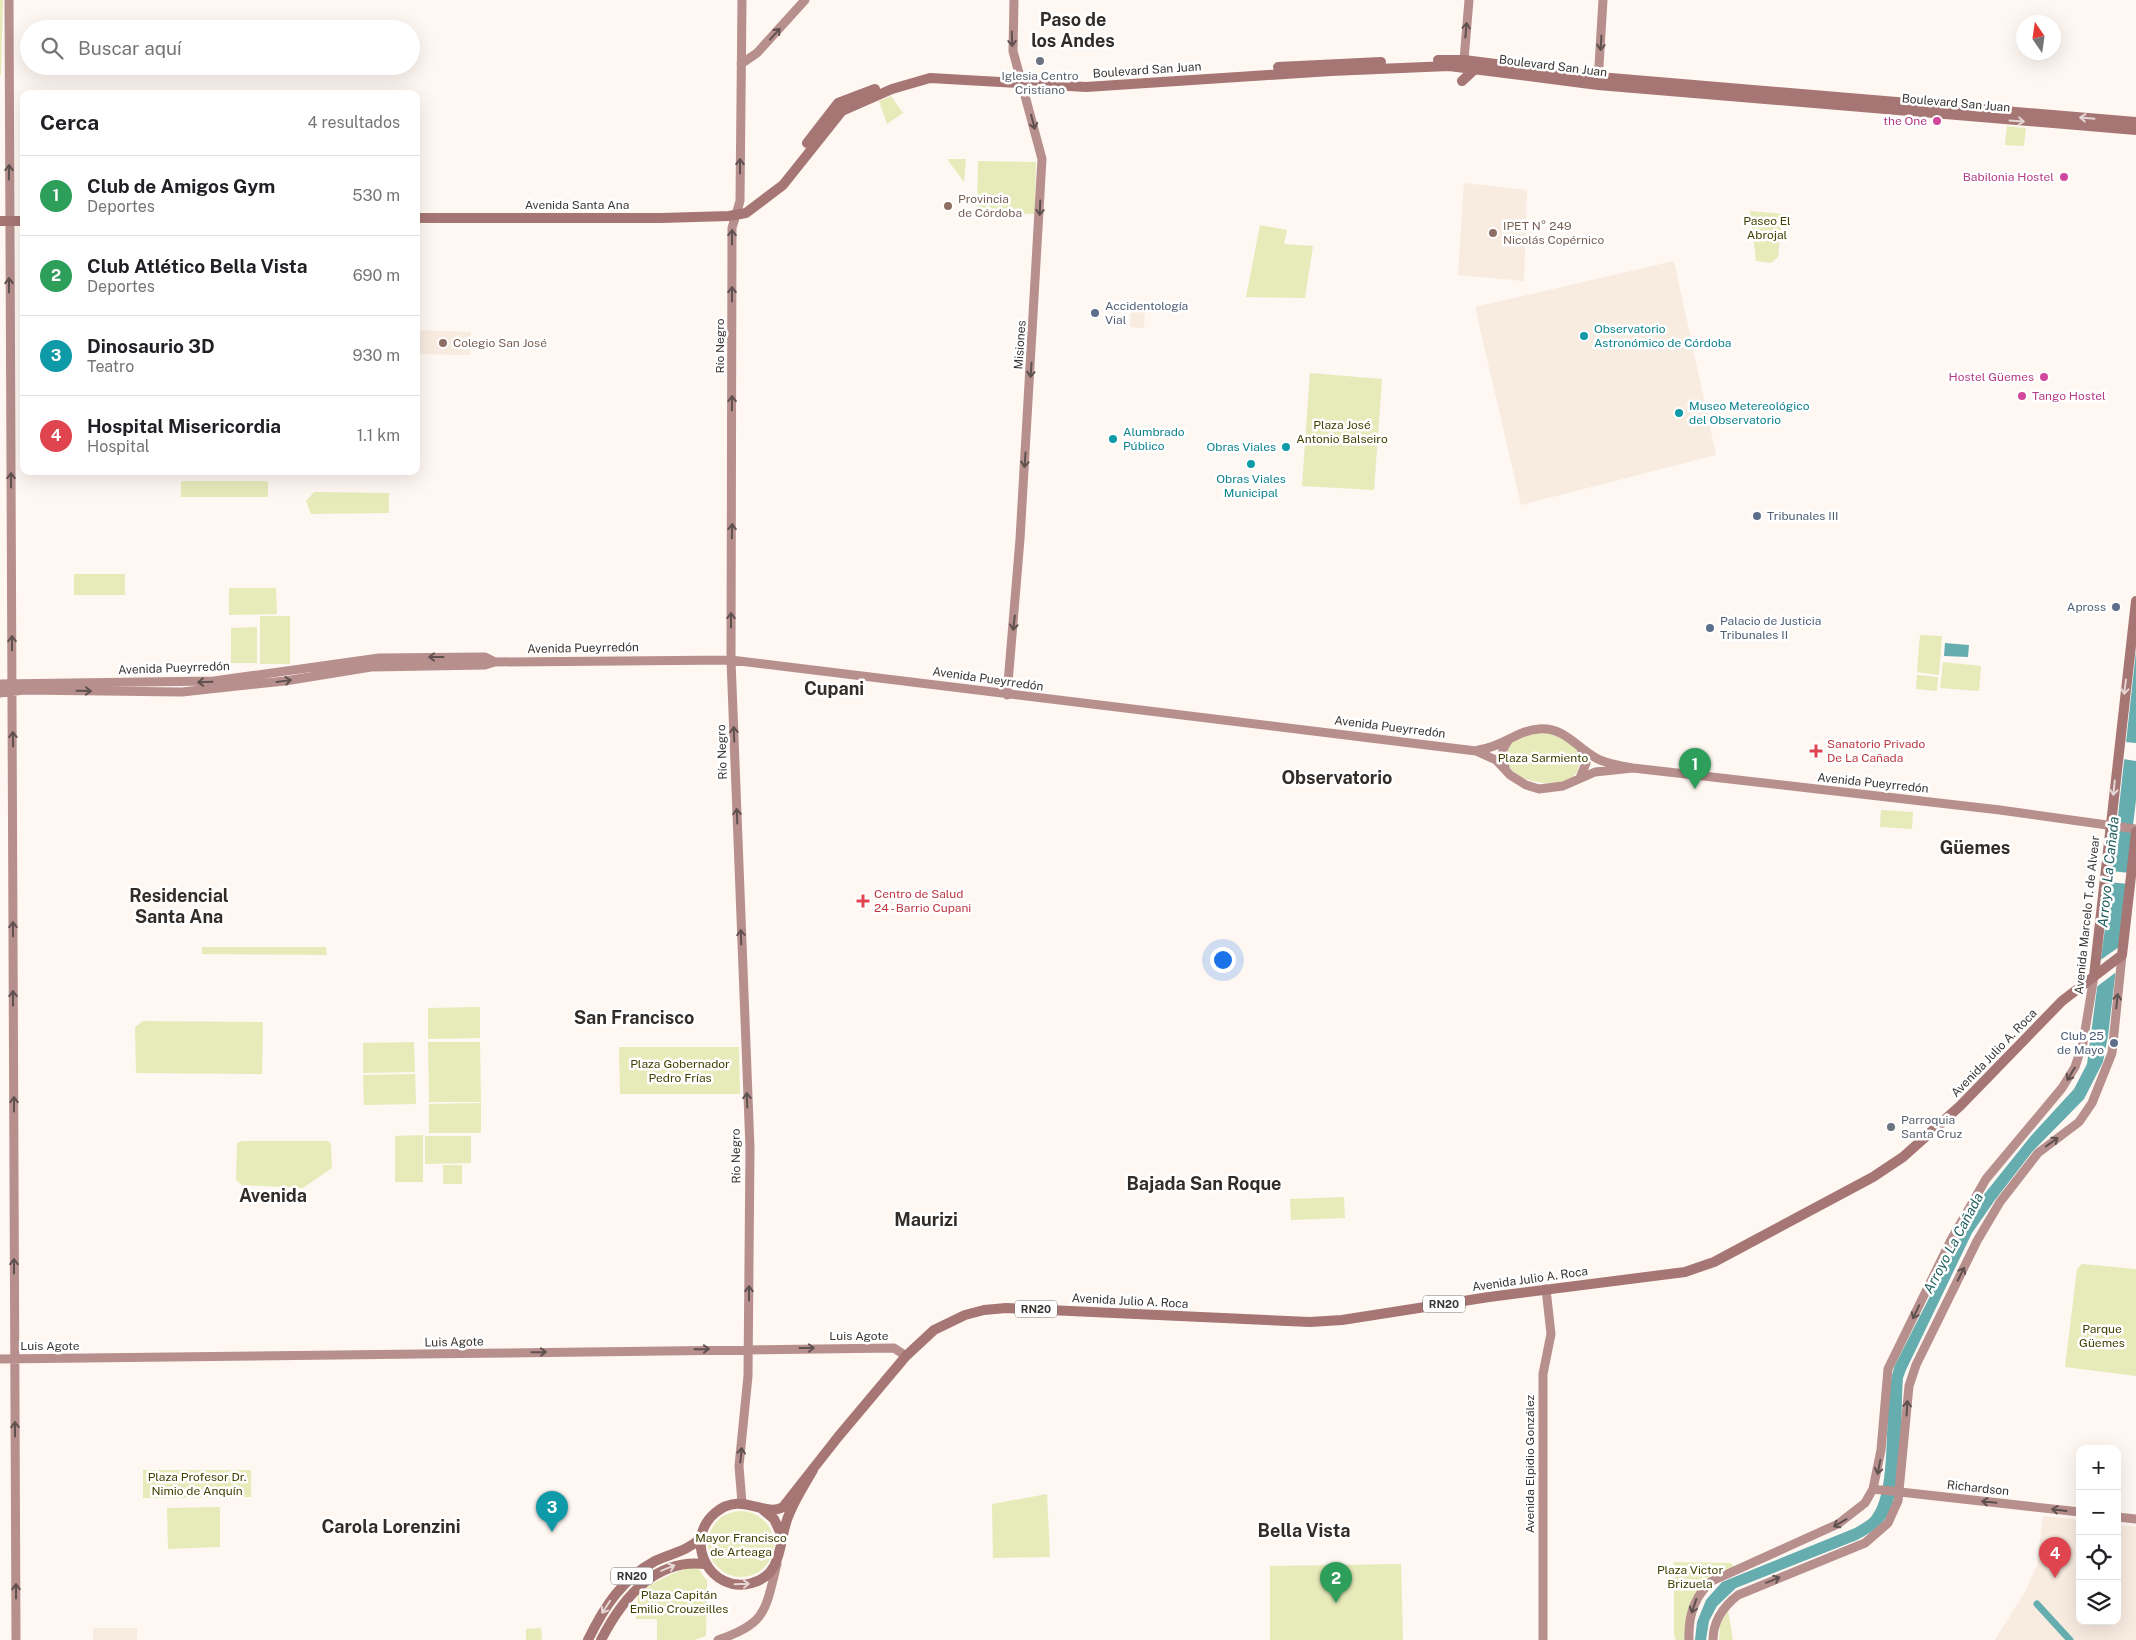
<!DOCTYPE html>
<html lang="es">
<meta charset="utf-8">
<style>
:root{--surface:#fff;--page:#f2f2f2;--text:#202124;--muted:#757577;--line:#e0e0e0;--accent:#d93025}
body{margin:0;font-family:"Public Sans",sans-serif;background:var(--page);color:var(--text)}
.controls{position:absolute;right:15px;bottom:15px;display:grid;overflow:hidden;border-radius:10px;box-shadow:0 5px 20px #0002}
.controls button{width:45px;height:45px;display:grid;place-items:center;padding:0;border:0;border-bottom:1px solid var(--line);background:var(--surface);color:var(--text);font:25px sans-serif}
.compass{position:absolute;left:2016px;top:15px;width:45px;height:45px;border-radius:50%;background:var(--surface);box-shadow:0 5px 20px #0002;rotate:347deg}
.you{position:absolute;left:1222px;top:959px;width:18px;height:18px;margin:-12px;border:4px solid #fff;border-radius:50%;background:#1a73e8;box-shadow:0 0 0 8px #1a73e833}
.badge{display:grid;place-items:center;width:32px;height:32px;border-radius:50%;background:var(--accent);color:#fff;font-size:16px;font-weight:700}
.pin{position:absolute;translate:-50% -41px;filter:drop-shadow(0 1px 2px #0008)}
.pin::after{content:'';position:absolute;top:26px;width:18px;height:15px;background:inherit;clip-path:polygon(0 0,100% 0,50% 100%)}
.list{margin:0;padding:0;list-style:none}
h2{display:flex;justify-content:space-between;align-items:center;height:65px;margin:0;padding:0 20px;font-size:21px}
h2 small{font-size:16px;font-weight:400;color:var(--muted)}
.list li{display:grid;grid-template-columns:32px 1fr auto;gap:15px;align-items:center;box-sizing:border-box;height:80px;padding:0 20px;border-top:1px solid var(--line)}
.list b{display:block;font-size:19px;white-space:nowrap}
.list p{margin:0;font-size:16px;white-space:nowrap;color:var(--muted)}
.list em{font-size:16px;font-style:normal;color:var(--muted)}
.icon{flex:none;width:28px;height:28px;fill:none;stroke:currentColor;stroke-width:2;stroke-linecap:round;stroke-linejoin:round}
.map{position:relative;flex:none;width:2136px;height:1640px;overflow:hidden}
.search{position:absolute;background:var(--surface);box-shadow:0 5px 20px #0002;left:20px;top:20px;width:400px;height:55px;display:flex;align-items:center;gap:12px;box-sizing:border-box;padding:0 18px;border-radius:28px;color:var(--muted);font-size:19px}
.panel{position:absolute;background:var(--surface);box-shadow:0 5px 20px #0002;left:20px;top:90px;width:400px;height:385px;border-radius:10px}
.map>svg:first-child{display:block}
</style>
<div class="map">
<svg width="2136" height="1640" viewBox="0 0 2136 1640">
<rect width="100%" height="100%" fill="#fef7f2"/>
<path fill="#f8ebe0" d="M1464,183L1527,190L1524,281L1458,275Z
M1674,261L1716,455L1521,505L1475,307Z
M1131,310L1145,311L1144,328L1130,327Z
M416,330L471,332L470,355L416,354Z
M2043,1516L2080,1520V1621H2117V1525L2136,1527V1640H1995L2025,1592L2037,1565Z
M93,1628H137V1640H93Z"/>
<path fill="#e7ebba" d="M0,0H3L1,75H0Z
M891,96L903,113L887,124L879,101Z
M2007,126L2026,128L2024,146L2005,145Z
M947,159H966L964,182Z
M978,161L1036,162L1035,214L977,213Z
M1750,211L1782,214L1778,257L1771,263L1756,261Z
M1260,225L1287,230L1284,244L1313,246L1305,298L1246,297Z
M1310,373L1382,379L1374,490L1302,486Z
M183,481H265L268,482V497H181V482Z
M314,492L389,493V513L311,514L306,501Z
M74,574H125V595H74Z
M229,588H276L277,614L229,615Z
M260,616H290V664H260Z
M257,627V663H231V628Z
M1920,635L1942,636L1939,675L1917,672Z
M1943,662L1981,666L1979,691L1940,688Z
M1917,675L1938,677L1937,691L1916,689Z
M1546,732C1561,737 1585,746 1579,766C1578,771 1575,776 1571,779C1553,790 1497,780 1507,750C1509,744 1513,739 1519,736C1526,733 1538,733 1546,732Z
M1881,810L1913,812L1912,829L1880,827Z
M202,947H326L327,955L202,954Z
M480,1007V1038L428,1039V1008Z
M143,1021L263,1022L262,1074L136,1073L135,1027Z
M414,1042L415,1072L363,1073V1043Z
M428,1042H480L481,1102H429Z
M619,1047H739L740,1094H620Z
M415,1074L416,1104L364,1105L363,1075Z
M481,1103V1133H429V1104Z
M423,1135V1182H395V1136Z
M425,1136H471V1163L425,1164Z
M242,1141H328L331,1144L332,1168L303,1188L242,1185L236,1180L237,1143Z
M443,1165H462V1184H443Z
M1344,1197L1345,1218L1291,1220L1290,1199Z
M2082,1264L2136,1269V1376L2065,1367L2077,1269Z
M143,1470H251V1497L143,1498Z
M1047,1494L1050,1557L993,1558L992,1504Z
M220,1507V1547L168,1549L167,1508Z
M708 1544a33 33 0 1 1 66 0a33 33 0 1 1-66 0Z
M1674,1562L1730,1563L1733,1565V1568L1698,1591L1686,1640H1676L1674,1635Z
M1401,1564L1403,1640H1270V1566Z
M692,1567L698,1568L707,1581L706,1636L694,1640H657V1619H636L638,1594C655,1581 671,1573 692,1567Z
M1728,1610L1733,1640H1719L1720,1625Z
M541,1628L542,1640H526V1629Z"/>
<path fill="#66adb0" d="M1945,643L1969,645L1968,657L1944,656Z
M2136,651V800L2108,1036L2103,1062L2084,1099L2032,1152L1995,1200L1972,1233L1906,1370L1903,1378C1900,1414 1905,1486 1887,1516C1880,1527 1869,1534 1857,1540L1736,1588L1717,1606L1709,1621L1706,1640H1695L1697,1622L1706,1600L1722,1582L1855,1528C1860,1525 1866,1522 1871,1517C1895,1489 1881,1403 1895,1365L1978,1202L2030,1137L2074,1089L2087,1064L2110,890Z"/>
<path fill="#fef7f2" d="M2125,742L2136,743V761L2123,759Z
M2110,871L2130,873L2128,884L2109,882Z
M2122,945L2119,970L2095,988L2099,961Z"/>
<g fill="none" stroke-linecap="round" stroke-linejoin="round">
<path stroke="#66adb0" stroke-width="7" d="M2037,1604L2070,1640"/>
<path stroke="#b78f8d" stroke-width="9" d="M9,0L16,1640
M742,0L740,201L732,228L731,660L750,1148L748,1376L739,1466L742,1503
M1464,60L1469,0
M741,64L757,53L805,0
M1598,82L1603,0
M0,684L214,681L379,658L485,657L495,662
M0,693L24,690L182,692L285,681L371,667L485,665L495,662L731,660L1476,751L1496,760L1510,775L1526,785L1539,789L1563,786L1595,772L1633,768
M1007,695L1020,539L1042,159L1013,51L1014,0
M1478,750C1501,748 1517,730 1539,729C1564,727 1576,747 1596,758C1607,764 1620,766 1633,768L2000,810L2136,829
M1505,767C1501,757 1501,750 1508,741
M1580,778L1586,763L1581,748
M0,1359C298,1358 596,1350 894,1348L906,1356
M1873,1489L2080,1512
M2117,1517L2136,1519
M718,1640C767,1623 765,1611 777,1564
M1543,1640V1374L1551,1334L1546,1289
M1689,1640C1688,1616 1694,1596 1712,1581L1838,1524L1865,1503L1873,1489L1881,1450L1888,1369L1951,1240L1986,1179L2062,1088L2075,1067L2083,1043L2094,976
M1713,1640C1713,1621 1724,1606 1738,1595L1865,1543L1888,1523L1898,1501L1909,1386L1916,1365L1977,1241L2000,1202L2038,1153L2079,1122L2092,1103L2112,1053L2122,955"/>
<path stroke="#a67674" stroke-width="10" d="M1438,60H1464L1599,77L2136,122
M1278,67L1381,62
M1462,81L1475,69
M807,143L838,103L875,89
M416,218H661L729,216L746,213L783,185L842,111L892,89L930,78L1086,87L1331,71L1449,66L1598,85L2136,130
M0,221H24
M2094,976L2136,601
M813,1470C804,1485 794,1501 788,1517C778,1542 784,1574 752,1583C711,1595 682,1541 715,1513C741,1490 764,1518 783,1507L838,1437L906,1356L934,1330L965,1315L984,1310L1006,1308L1310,1322L1342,1320L1489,1297L1685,1272L1714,1262L1873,1177L1903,1157L1960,1106L2062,1001L2122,955L2136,832
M762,1509L774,1519L782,1536
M588,1640C604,1607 622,1579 655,1561C672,1553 685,1552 700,1539
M601,1640C622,1599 654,1558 705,1564"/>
</g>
<defs><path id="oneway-shaft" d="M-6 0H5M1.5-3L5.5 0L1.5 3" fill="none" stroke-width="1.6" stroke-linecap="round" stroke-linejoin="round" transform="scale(1.25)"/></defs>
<g stroke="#5f514f">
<use href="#oneway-shaft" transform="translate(1466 30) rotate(-85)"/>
<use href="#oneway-shaft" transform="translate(775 34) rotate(-48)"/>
<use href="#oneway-shaft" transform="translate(1012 39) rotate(88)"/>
<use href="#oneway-shaft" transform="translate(1601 43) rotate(93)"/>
<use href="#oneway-shaft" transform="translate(1033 122) rotate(75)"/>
<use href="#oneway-shaft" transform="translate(740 166) rotate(-90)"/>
<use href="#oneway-shaft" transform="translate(9 172) rotate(-89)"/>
<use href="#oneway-shaft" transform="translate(1040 208) rotate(92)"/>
<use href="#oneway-shaft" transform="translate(732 237) rotate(-90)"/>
<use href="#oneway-shaft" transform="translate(9 285) rotate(-90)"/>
<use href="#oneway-shaft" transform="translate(732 294) rotate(-90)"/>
<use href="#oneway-shaft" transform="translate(1031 370) rotate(94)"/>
<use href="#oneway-shaft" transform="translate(732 403) rotate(-89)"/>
<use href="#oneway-shaft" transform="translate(1025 460) rotate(94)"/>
<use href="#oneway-shaft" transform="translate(11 480) rotate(-90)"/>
<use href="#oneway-shaft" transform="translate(732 531) rotate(-89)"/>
<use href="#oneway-shaft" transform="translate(731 620) rotate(-90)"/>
<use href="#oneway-shaft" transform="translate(1014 623) rotate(96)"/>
<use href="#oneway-shaft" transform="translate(12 643) rotate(-90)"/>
<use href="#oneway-shaft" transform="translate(436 657) rotate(-180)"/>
<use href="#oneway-shaft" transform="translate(284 681) rotate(-8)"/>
<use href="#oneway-shaft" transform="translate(205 682) rotate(178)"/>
<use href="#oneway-shaft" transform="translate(84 691) rotate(1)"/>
<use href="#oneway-shaft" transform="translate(734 734) rotate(-92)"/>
<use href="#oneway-shaft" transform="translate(13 739) rotate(-91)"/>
<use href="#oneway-shaft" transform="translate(737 816) rotate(-92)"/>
<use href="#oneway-shaft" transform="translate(13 929) rotate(-90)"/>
<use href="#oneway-shaft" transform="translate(741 937) rotate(-92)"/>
<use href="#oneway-shaft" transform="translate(13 998) rotate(-90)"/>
<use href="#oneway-shaft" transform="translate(2117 1001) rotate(-84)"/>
<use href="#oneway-shaft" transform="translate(2071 1074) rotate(121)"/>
<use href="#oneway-shaft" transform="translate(747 1100) rotate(-92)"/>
<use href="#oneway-shaft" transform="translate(14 1104) rotate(-90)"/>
<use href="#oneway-shaft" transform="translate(2052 1142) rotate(-36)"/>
<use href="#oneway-shaft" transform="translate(14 1266) rotate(-90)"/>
<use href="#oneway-shaft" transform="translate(1961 1274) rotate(-64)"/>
<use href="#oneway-shaft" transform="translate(749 1293) rotate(-90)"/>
<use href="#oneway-shaft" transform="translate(1916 1312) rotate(115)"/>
<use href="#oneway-shaft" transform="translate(807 1348)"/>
<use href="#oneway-shaft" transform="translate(702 1349) rotate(-1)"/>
<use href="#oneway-shaft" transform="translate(539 1352) rotate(-1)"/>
<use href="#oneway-shaft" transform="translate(1907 1408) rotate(-87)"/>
<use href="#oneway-shaft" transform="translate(15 1429) rotate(-90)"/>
<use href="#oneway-shaft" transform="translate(741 1455) rotate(-84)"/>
<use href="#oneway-shaft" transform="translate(1879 1467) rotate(101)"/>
<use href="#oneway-shaft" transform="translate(1989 1502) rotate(-174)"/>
<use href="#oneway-shaft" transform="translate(2059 1510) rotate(-173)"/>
<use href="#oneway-shaft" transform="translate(1840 1523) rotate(149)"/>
<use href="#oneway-shaft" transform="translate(1773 1580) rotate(-22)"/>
<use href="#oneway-shaft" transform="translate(16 1591) rotate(-90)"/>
<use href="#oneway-shaft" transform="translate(1694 1606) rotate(109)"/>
</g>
<g stroke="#e4d6d5">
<use href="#oneway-shaft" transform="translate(2087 118) rotate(-175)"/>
<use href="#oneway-shaft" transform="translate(2017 121) rotate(4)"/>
<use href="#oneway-shaft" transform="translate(2125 687) rotate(97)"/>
<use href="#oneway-shaft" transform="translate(2114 788) rotate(96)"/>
<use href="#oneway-shaft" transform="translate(668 1568) rotate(-22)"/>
<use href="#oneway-shaft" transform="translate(742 1584) rotate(-2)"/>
<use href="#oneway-shaft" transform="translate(606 1607) rotate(123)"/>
</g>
<g fill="#6b7280" stroke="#fff" stroke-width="2">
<circle cx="1040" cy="61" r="5"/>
<circle cx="1891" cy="1127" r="5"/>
</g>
<g fill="#d1479c" stroke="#fff" stroke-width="2">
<circle cx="1937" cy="121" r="5"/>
<circle cx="2064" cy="177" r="5"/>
<circle cx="2044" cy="377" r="5"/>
<circle cx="2022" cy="396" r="5"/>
</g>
<g fill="#8d6e63" stroke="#fff" stroke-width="2">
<circle cx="948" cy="206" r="5"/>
<circle cx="1493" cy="233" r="5"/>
<circle cx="443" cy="343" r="5"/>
</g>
<g fill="#5c6f8a" stroke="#fff" stroke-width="2">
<circle cx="1095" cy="313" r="5"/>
<circle cx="1757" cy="516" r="5"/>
<circle cx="2116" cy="607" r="5"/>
<circle cx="1710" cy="628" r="5"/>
<circle cx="2114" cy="1043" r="5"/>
</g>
<g fill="#0f9aa8" stroke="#fff" stroke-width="2">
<circle cx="1584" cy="336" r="5"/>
<circle cx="1679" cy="413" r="5"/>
<circle cx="1113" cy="439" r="5"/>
<circle cx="1286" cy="447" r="5"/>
<circle cx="1251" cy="464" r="5"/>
</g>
<g fill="#e0444e" stroke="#fff" stroke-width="2">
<path d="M1813.5 743.5h5v5h5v5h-5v5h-5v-5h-5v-5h5z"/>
<path d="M860.5 893.5h5v5h5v5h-5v5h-5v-5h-5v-5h5z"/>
</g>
<g text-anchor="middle" stroke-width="5" stroke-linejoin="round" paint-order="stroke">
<g fill="#fff" stroke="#747271" stroke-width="1">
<rect x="1423" y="1295.5" width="42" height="17" rx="4"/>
<rect x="1015" y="1300.5" width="42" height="17" rx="4"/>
<rect x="611" y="1567.5" width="42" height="17" rx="4"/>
</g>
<g font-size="11" font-weight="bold" fill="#393634">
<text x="1444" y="1308">RN20</text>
<text x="1036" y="1313">RN20</text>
<text x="632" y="1580">RN20</text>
</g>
<g font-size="12" fill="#393634" stroke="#fff">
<text transform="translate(1553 66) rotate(7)" y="4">Boulevard San Juan</text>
<text transform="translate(1147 70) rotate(-4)" y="4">Boulevard San Juan</text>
<text transform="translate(1956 103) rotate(5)" y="4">Boulevard San Juan</text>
<text x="577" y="209">Avenida Santa Ana</text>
<text transform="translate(1020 345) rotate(-86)" y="4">Misiones</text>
<text transform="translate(720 346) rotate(-90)" y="4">Río Negro</text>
<text transform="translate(583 648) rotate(-1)" y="4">Avenida Pueyrredón</text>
<text transform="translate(174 668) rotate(-2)" y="4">Avenida Pueyrredón</text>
<text transform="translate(988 679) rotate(8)" y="4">Avenida Pueyrredón</text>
<text transform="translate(1390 727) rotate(7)" y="4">Avenida Pueyrredón</text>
<text transform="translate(722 752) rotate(-92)" y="4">Río Negro</text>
<text transform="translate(1873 783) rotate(6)" y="4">Avenida Pueyrredón</text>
<text transform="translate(2087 915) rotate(-84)" y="4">Avenida Marcelo T. de Alvear</text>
<text transform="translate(1994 1053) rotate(-46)" y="4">Avenida Julio A. Roca</text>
<text transform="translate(736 1156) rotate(-91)" y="4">Río Negro</text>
<text transform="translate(1530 1279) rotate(-8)" y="4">Avenida Julio A. Roca</text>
<text transform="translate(1130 1301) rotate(3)" y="4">Avenida Julio A. Roca</text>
<text x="859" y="1340">Luis Agote</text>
<text transform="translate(454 1342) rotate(-1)" y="4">Luis Agote</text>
<text x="50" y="1350">Luis Agote</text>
<text transform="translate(1530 1464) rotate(-90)" y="4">Avenida Elpidio González</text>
<text transform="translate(1978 1488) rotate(6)" y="4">Richardson</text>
</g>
<g font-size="12" fill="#5b616d" stroke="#fff">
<text x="1040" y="80">Iglesia Centro<tspan x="1040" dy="14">Cristiano</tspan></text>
<text x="1901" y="1124" text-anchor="start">Parroquia<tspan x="1901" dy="14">Santa Cruz</tspan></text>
</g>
<g font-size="12" fill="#b23c85" stroke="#fff" text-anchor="end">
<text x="1927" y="125">the One</text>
<text x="2054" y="181">Babilonia Hostel</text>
<text x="2034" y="381">Hostel Güemes</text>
<text x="2032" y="400" text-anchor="start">Tango Hostel</text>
</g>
<g font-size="12" fill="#785e54" stroke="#fff" text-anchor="start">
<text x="958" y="203">Provincia<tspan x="958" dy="14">de Córdoba</tspan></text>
<text x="1503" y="230">IPET N° 249<tspan x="1503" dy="14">Nicolás Copérnico</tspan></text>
<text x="453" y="347">Colegio San José</text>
</g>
<g font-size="12" fill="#3f4100" stroke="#fff">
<text x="1767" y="225">Paseo El<tspan x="1767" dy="14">Abrojal</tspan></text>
<text x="1342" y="429">Plaza José<tspan x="1342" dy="14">Antonio Balseiro</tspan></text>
<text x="1543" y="762">Plaza Sarmiento</text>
<text x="680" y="1068">Plaza Gobernador<tspan x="680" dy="14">Pedro Frías</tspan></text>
<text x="2102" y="1333">Parque<tspan x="2102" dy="14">Güemes</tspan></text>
<text x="197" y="1481">Plaza Profesor Dr.<tspan x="197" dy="14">Nimio de Anquín</tspan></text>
<text x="741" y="1542">Mayor Francisco<tspan x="741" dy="14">de Arteaga</tspan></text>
<text x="1690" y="1574">Plaza Victor<tspan x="1690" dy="14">Brizuela</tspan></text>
<text x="679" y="1599">Plaza Capitán<tspan x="679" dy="14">Emilio Crouzeilles</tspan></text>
</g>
<g font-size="12" fill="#4e5e75" stroke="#fff" text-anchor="start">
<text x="1105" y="310">Accidentología<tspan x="1105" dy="14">Vial</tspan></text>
<text x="1767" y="520">Tribunales III</text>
<text x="2106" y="611" text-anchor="end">Apross</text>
<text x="1720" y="625">Palacio de Justicia<tspan x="1720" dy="14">Tribunales II</tspan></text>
<text x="2104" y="1040" text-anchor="end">Club 25<tspan x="2104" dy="14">de Mayo</tspan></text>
</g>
<g font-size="12" fill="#0d838f" stroke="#fff" text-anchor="start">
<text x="1594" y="333">Observatorio<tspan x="1594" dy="14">Astronómico de Córdoba</tspan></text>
<text x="1689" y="410">Museo Metereológico<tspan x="1689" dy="14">del Observatorio</tspan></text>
<text x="1123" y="436">Alumbrado<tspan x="1123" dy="14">Público</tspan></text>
<text x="1276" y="451" text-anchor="end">Obras Viales</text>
<text x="1251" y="483" text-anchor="middle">Obras Viales<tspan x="1251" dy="14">Municipal</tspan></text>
</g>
<g font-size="12" fill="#be3a42" stroke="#fff" text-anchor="start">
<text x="1827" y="748">Sanatorio Privado<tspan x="1827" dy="14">De La Cañada</tspan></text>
<text x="874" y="898">Centro de Salud<tspan x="874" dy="14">24 - Barrio Cupani</tspan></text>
</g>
<g font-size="14" font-style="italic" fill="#246062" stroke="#fff">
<text transform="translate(2108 872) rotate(-84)" y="5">Arroyo La Cañada</text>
<text transform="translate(1953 1243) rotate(-62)" y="5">Arroyo La Cañada</text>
</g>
<g font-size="18" font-weight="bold" fill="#322d29" stroke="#fff">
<text x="1073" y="26">Paso de<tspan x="1073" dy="21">los Andes</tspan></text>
<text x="834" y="695">Cupani</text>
<text x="1337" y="784">Observatorio</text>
<text x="1975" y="854">Güemes</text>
<text x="179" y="902">Residencial<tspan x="179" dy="21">Santa Ana</tspan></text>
<text x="634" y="1024">San Francisco</text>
<text x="1204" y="1190">Bajada San Roque</text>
<text x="273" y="1202">Avenida</text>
<text x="926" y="1226">Maurizi</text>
<text x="391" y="1533">Carola Lorenzini</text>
<text x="1304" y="1537">Bella Vista</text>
</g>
</g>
</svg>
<div class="controls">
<button>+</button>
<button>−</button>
<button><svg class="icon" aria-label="locate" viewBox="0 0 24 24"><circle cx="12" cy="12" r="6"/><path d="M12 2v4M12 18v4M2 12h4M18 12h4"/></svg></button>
<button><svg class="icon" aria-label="layers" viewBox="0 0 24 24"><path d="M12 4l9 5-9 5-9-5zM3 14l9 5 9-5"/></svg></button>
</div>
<svg class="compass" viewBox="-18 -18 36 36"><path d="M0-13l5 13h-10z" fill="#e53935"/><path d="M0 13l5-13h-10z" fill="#757577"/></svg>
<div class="you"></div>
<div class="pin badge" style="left:1695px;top:789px;background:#2e9e5b">1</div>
<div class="pin badge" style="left:1336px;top:1603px;background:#2e9e5b">2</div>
<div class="pin badge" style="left:552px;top:1532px;background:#0f9aa8">3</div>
<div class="pin badge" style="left:2055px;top:1578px;background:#e0444e">4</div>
<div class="search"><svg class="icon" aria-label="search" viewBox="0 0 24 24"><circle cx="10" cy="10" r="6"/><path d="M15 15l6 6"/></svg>Buscar aquí</div>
<section class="panel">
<h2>Cerca<small>4 resultados</small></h2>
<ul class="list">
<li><span class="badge" style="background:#2e9e5b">1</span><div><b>Club de Amigos Gym</b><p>Deportes</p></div><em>530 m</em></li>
<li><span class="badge" style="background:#2e9e5b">2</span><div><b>Club Atlético Bella Vista</b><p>Deportes</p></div><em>690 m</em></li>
<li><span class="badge" style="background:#0f9aa8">3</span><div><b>Dinosaurio 3D</b><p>Teatro</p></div><em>930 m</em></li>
<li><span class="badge" style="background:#e0444e">4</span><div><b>Hospital Misericordia</b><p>Hospital</p></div><em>1.1 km</em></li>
</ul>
</section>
</div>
